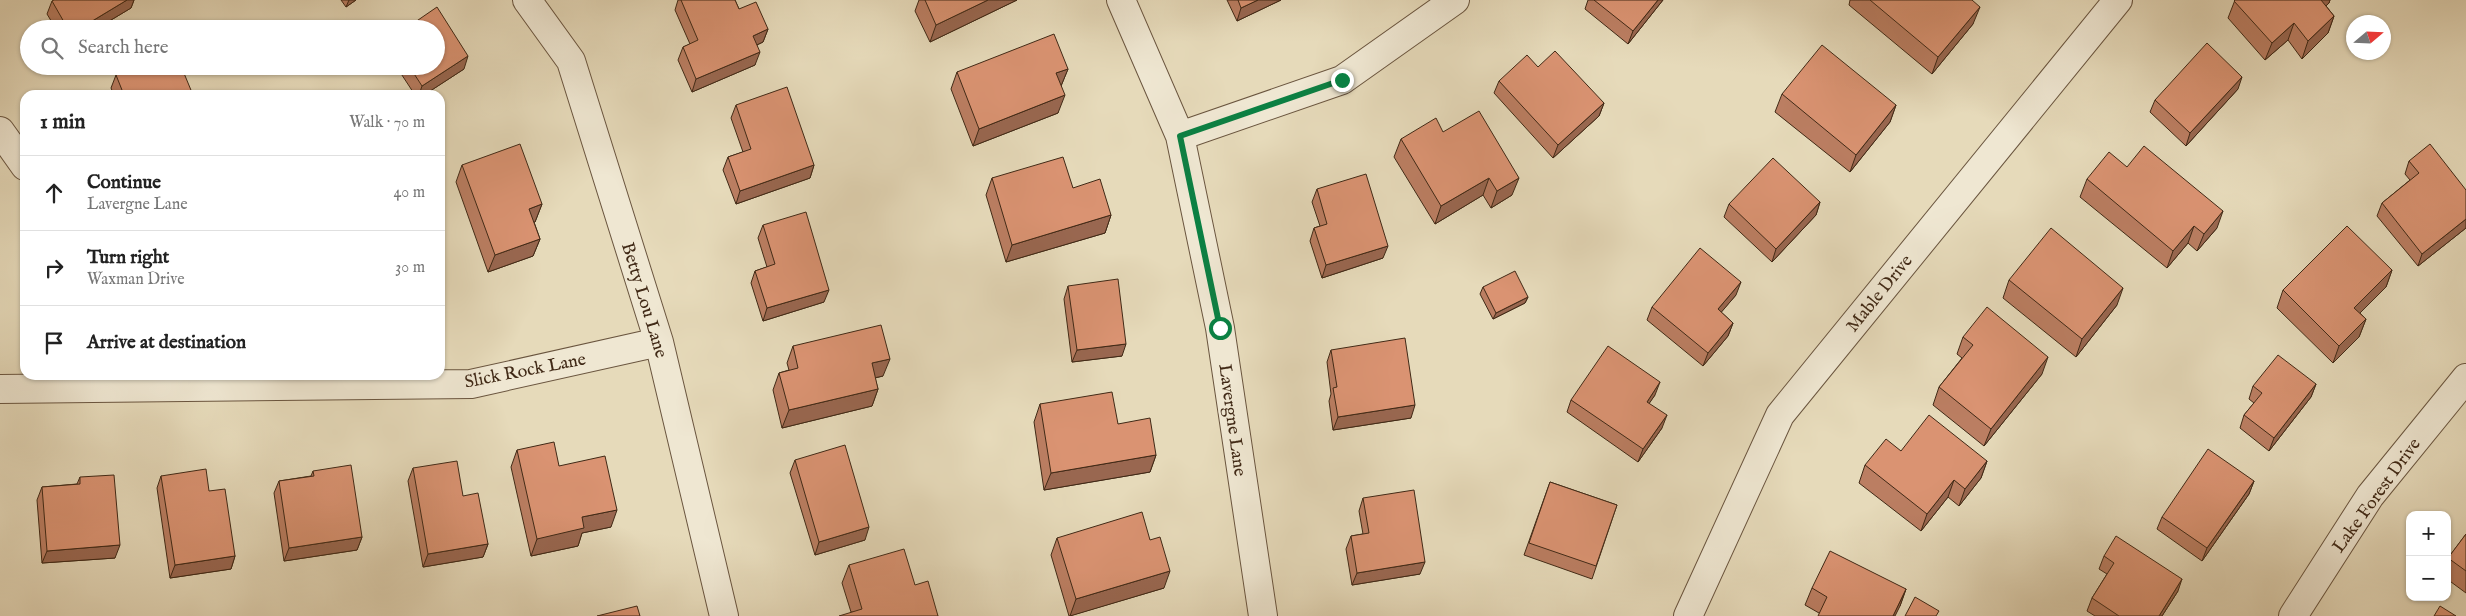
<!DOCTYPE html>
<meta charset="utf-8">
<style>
:root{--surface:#fff;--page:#f2f2f2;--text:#222;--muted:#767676;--line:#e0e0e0}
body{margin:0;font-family:"IM FELL English",serif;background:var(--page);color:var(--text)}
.controls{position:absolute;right:15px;bottom:15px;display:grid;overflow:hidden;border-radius:10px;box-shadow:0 1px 4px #0004}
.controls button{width:45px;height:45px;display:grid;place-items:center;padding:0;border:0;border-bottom:1px solid var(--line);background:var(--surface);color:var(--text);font:25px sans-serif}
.compass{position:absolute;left:2346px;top:15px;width:45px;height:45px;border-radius:50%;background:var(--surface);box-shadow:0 1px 4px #0004;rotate:71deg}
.stop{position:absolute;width:15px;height:15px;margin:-11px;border:4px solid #0b8043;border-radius:50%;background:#fff}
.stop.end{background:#0b8043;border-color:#fff;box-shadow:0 1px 5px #0008}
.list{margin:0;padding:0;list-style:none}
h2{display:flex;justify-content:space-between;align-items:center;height:65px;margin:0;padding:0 20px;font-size:21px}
h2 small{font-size:16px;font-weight:400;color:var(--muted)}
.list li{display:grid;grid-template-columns:32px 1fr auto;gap:15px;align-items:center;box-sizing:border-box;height:75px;padding:0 20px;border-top:1px solid var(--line)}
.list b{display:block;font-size:19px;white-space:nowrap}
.list p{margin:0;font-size:16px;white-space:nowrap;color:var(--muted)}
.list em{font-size:16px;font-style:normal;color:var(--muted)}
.icon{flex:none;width:28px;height:28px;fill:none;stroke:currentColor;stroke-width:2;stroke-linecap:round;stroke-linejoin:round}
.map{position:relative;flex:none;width:2466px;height:616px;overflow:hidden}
.search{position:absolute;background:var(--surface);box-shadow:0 1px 4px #0004;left:20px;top:20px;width:425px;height:55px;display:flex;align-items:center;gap:12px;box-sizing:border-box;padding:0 18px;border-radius:28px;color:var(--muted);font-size:19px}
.panel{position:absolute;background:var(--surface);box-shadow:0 1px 4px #0004;left:20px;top:90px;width:425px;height:290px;border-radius:15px}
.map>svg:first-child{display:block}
</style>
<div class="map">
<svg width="2466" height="616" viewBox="0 0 2466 616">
<rect width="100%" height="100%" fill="#e6daba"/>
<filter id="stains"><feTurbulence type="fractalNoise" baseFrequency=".004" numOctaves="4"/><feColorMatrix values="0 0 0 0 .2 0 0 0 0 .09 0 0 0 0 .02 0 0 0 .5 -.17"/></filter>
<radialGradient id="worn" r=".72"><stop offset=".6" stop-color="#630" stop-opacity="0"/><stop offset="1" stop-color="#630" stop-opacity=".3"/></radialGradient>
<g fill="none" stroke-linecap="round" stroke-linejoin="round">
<g stroke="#6a553f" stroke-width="30">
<path id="minor" d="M527,0L571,61L659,342L724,616
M1121,0L1180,136L1220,328L1263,616
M0,131L25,166
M1180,136L1342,80L1455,0
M0,389L471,384L659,342
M1688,616L1780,415L2118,0
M2293,616L2370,496L2466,378"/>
</g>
<use href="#minor" stroke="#efe7d2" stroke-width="28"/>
</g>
<path fill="#bb7e62" stroke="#402916" d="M54,0H134L131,8L96,29H56L47,14L52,1Z
M341,0H356L346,7Z
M678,0H735L739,9L768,29L763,42L757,45L755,65L692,92L678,60L683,47L690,44L675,10Z
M919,0H1017L930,42L915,11Z
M1227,0H1281L1237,21Z
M1588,0H1663L1628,44L1585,9Z
M1850,0H1972L1973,24L1932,74L1849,5Z
M2235,0H2330L2329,3L2326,6L2334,16L2328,33L2302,59L2288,40L2265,60L2228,18Z
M396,66H436L464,69L424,95H415Z
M1538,67L1604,103L1599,116L1553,158L1494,93L1499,81Z
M1068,69L1061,86L1058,113L973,146L951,89L957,72Z
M116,75L193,95H114L111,88Z
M2238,89L2186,146L2150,112L2155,100Z
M1782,94L1896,105L1890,122L1850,172L1775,112Z
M736,105L814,165L810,178L736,204L723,170L728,157L743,152L731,118Z
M1443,132L1512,195L1491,208L1483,195L1435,224L1394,157L1401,139Z
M2409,161L2466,190V228L2418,266L2377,216L2382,203L2410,180L2405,174Z
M462,165L542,204L535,222H534L540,239L533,256L488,272L456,182Z
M2127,167L2217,228L2197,251L2188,243L2167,268L2080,197L2087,179Z
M992,178L1073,188L1111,215L1105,233L1006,262L986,195Z
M1317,189L1383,258L1322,278L1310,241L1314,228L1320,226L1312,202Z
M1820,202L1816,215L1772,262L1724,217L1729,204Z
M763,225L824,302L763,321L751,283L755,271L767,267L758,238Z
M2392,270L2386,287L2360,313L2366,319L2359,337L2333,363L2277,308L2283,290Z
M2009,280L2117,305L2076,357L2003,298Z
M1068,286L1122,356L1072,362L1064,299Z
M1483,287L1528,297L1525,303L1493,319L1480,294Z
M1736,295L1721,312L1733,323L1728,336L1703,366L1647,320L1652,307Z
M1963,337L2042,374L1984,446L1933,405L1939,387L1962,358L1957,354Z
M793,346L883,376L875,378L878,389L872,406L782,428L773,390L779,373L789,370L787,363Z
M1331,350L1411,418L1333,430L1329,401L1331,394L1327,362Z
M2316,384L2311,397L2269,451L2240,428L2244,415L2254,403L2249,399L2253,386Z
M1655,395L1649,403L1662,428L1638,462L1567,412L1571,400Z
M1040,404L1118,424L1156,455L1150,472L1044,490L1034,422Z
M517,450L559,466L611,527L582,533L578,546L531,556L511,467Z
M795,460L865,540L815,555L790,473Z
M1987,461L1981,478L1959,506L1948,497L1921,531L1859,483L1865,465Z
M413,468L463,496L488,544L483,557L423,567L408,481Z
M313,471L362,537L357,550L284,561L274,493L279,481L311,476Z
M161,476L209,491L235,556L231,569L170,578L157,488Z
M80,477L115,558L42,563L37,500L42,487L77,484Z
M2254,481L2249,494L2202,561L2157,529L2162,517Z
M1550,482L1617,505L1592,579L1524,555Z
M1363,498L1420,574L1352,585L1346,549L1351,536L1363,534L1359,511Z
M2466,534V593L2447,579V560L2448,558Z
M1057,538L1164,588L1069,616L1051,555Z
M2104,556L2178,591L2162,616H2095L2087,611L2092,598L2107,574L2099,569Z
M849,565L915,585L938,616L851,612L842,583Z
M1812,588L1906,589L1900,606L1819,613L1805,605Z"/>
<path fill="#996750" stroke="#402916" d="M127,0H134L131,8L96,29H79Z
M349,0H356L346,7Z
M988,0H1017L930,42L936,25Z
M1258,0H1281L1237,21L1241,8Z
M1658,0H1663L1628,44L1633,31Z
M2320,0H2330L2329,3L2314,17Z
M1980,7L1973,24L1932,74L1938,57Z
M2334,16L2328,33L2302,59L2308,41Z
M2294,23L2288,40L2265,60L2272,43Z
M768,29L763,42L748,49L753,36Z
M760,52L755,65L692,92L696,79Z
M468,56L464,69L424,95H419L422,86Z
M1068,69L1061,86L1050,90L1056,73Z
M2242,77L2238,89L2186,146L2190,133Z
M1065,95L1058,113L973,146L979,129Z
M1604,103L1599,116L1553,158L1558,145Z
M1896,105L1890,122L1850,172L1856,155Z
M814,165L810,178L736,204L740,191Z
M1489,178L1483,195L1435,224L1441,206Z
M1519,178L1512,195L1491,208L1497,191Z
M1820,202L1816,215L1772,262L1776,249Z
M542,204L535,222L522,226L529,209Z
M2223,211L2217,228L2197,251L2204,234Z
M1111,215L1105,233L1006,262L1012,245Z
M2466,219V228L2418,266L2422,254Z
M2194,226L2188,243L2167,268L2173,251Z
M540,239L533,256L488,272L495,255Z
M1388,246L1383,258L1322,278L1326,265Z
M2392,270L2386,287L2348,325L2354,308Z
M1741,282L1736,295L1713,322L1718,309Z
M2123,288L2117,305L2076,357L2082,339Z
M829,290L824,302L763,321L767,308Z
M1528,297L1525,303L1493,319L1496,313Z
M2366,319L2359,337L2333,363L2339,346Z
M1733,323L1728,336L1703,366L1708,353Z
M1126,344L1122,356L1072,362L1077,350Z
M2048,357L2042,374L1984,446L1991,429Z
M890,359L883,376L865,380L872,363Z
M1660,382L1655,395L1642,414L1647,402Z
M2316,384L2311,397L2269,451L2274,438Z
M878,389L872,406L782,428L789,410Z
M1415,405L1411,418L1333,430L1338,417Z
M1667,415L1662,428L1638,462L1643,449Z
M1156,455L1150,472L1044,490L1051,473Z
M1987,461L1981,478L1959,506L1965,489Z
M1954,480L1948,497L1921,531L1927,514Z
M2254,481L2249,494L2202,561L2207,548Z
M617,510L611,527L582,533L578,546L531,556L537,539L582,517Z
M869,527L865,540L815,555L819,542Z
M362,537L357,550L284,561L289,548Z
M488,544L483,557L423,567L428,554Z
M120,545L115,558L42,563L47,551Z
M235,556L231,569L170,578L175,565Z
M1425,562L1420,574L1352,585L1357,573Z
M1170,571L1164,588L1070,616L1076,599Z
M2182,579L2178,591L2162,616H2159Z
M1906,589L1900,606L1895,616H1893Z"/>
<path fill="#da9372" stroke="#402916" d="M54,0H127L79,29H68L52,1Z
M681,0H735L739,9L756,2L768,29L753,36L760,52L696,79L683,47L698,40Z
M925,0H988L936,25Z
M1238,0H1258L1241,8Z
M1594,0H1658L1633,31Z
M1870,0H1972L1980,7L1938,57Z
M2235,0H2321L2334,16L2308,41L2294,23L2272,43L2234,1Z
M437,7L468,56L422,86L409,66H436V29H405Z
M1054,34L1068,69L1056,73L1065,95L979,129L957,72Z
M2207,43L2242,77L2190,133L2155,100Z
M1822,45L1896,105L1856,155L1782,94Z
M1555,51L1604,103L1558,145L1499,81L1527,55L1538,67Z
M138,66H181L193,95H124L116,75Z
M787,87L814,165L740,191L728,157L751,149L736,105Z
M1479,111L1519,178L1497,191L1489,178L1441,206L1401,139L1436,118L1443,132Z
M520,144L542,204L529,209L540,239L495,255L462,165Z
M2430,144L2466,190V219L2422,254L2382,203L2419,173L2409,161Z
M2144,146L2223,211L2204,234L2194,226L2173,251L2087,179L2109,152L2127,167Z
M1063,157L1073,188L1100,179L1111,215L1012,245L992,178Z
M1773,158L1820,202L1776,249L1729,204Z
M1366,174L1388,246L1326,265L1314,228L1327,224L1317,189Z
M806,212L829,290L767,308L755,271L775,264L763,225Z
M2347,226L2392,270L2354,308L2366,319L2339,346L2283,290Z
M2051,228L2123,288L2082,339L2009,280Z
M1700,248L1741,282L1718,309L1733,323L1708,353L1652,307Z
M1515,271L1528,297L1496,313L1483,287Z
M1118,279L1126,344L1077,350L1068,286Z
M1987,307L2048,357L1991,429L1939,387L1973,345L1963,337Z
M881,325L890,359L872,363L878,389L789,410L779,373L798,368L793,346Z
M1405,338L1415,405L1338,417L1333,388L1337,387L1331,350Z
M1608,346L1660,382L1647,402L1667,415L1643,449L1571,400Z
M2278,355L2316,384L2274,438L2244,415L2262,393L2253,386Z
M1112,392L1118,424L1150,418L1156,455L1051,473L1040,404Z
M1929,415L1987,461L1965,489L1954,480L1927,514L1865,465L1886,439L1901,451Z
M554,442L559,466L605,456L617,510L582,517L584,528L537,539L517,450Z
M845,445L869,527L819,542L795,460Z
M2208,449L2254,481L2207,548L2162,517Z
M457,461L463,496L478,493L488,544L428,554L413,468Z
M351,465L362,537L289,548L279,481L314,476L313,471Z
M206,469L209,491L225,489L235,556L175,565L161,476Z
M114,475L120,545L47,551L42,487L80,484V477Z
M1550,482L1617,505L1596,566L1529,543Z
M1414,490L1425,562L1357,573L1351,536L1369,533L1363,498Z
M1142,512L1150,540L1160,537L1170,571L1076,599L1057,538Z
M2466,534V571L2448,558Z
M2116,536L2182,579L2159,616H2119L2092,598L2114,563L2104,556Z
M904,549L915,585L928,581L938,616H839L862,609L849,565Z
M1830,551L1906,589L1893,616H1818L1827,597L1812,588Z
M1915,597L1939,611L1936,616H1905Z
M637,606L640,616H597Z
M2440,606L2456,616H2434Z"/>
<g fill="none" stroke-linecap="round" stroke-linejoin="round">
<path stroke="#0b8043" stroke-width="6" d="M1220,328L1180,136L1342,80"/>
</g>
<g text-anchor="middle" stroke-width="4" stroke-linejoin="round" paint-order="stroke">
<g font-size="18" fill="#402916" stroke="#efe7d2">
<text transform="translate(1879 293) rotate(-51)" y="6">Mable Drive</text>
<text transform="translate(645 300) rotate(73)" y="6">Betty Lou Lane</text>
<text transform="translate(525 370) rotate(-11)" y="6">Slick Rock Lane</text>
<text transform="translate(1233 420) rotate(82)" y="6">Lavergne Lane</text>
<text transform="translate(2376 495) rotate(-54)" y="6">Lake Forest Drive</text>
</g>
</g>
<rect width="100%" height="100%" filter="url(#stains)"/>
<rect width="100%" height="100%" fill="url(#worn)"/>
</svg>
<div class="controls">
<button>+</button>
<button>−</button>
</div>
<svg class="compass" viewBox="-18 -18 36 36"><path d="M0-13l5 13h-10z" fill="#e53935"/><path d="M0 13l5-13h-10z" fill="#767676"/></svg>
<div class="stop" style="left:1220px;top:328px"></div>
<div class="stop end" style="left:1342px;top:80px"></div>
<div class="search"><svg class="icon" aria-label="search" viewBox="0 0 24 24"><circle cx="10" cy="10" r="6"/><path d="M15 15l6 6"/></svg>Search here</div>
<section class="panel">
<h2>1 min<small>Walk · 70 m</small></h2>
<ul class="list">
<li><svg class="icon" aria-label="ahead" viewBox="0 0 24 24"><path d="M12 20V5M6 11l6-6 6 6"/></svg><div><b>Continue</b><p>Lavergne Lane</p></div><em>40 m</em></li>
<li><svg class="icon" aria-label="right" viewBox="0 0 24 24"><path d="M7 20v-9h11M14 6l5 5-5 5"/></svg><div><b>Turn right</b><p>Waxman Drive</p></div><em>30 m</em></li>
<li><svg class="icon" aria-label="arrive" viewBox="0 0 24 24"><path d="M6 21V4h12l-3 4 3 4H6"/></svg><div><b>Arrive at destination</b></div></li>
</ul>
</section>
</div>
